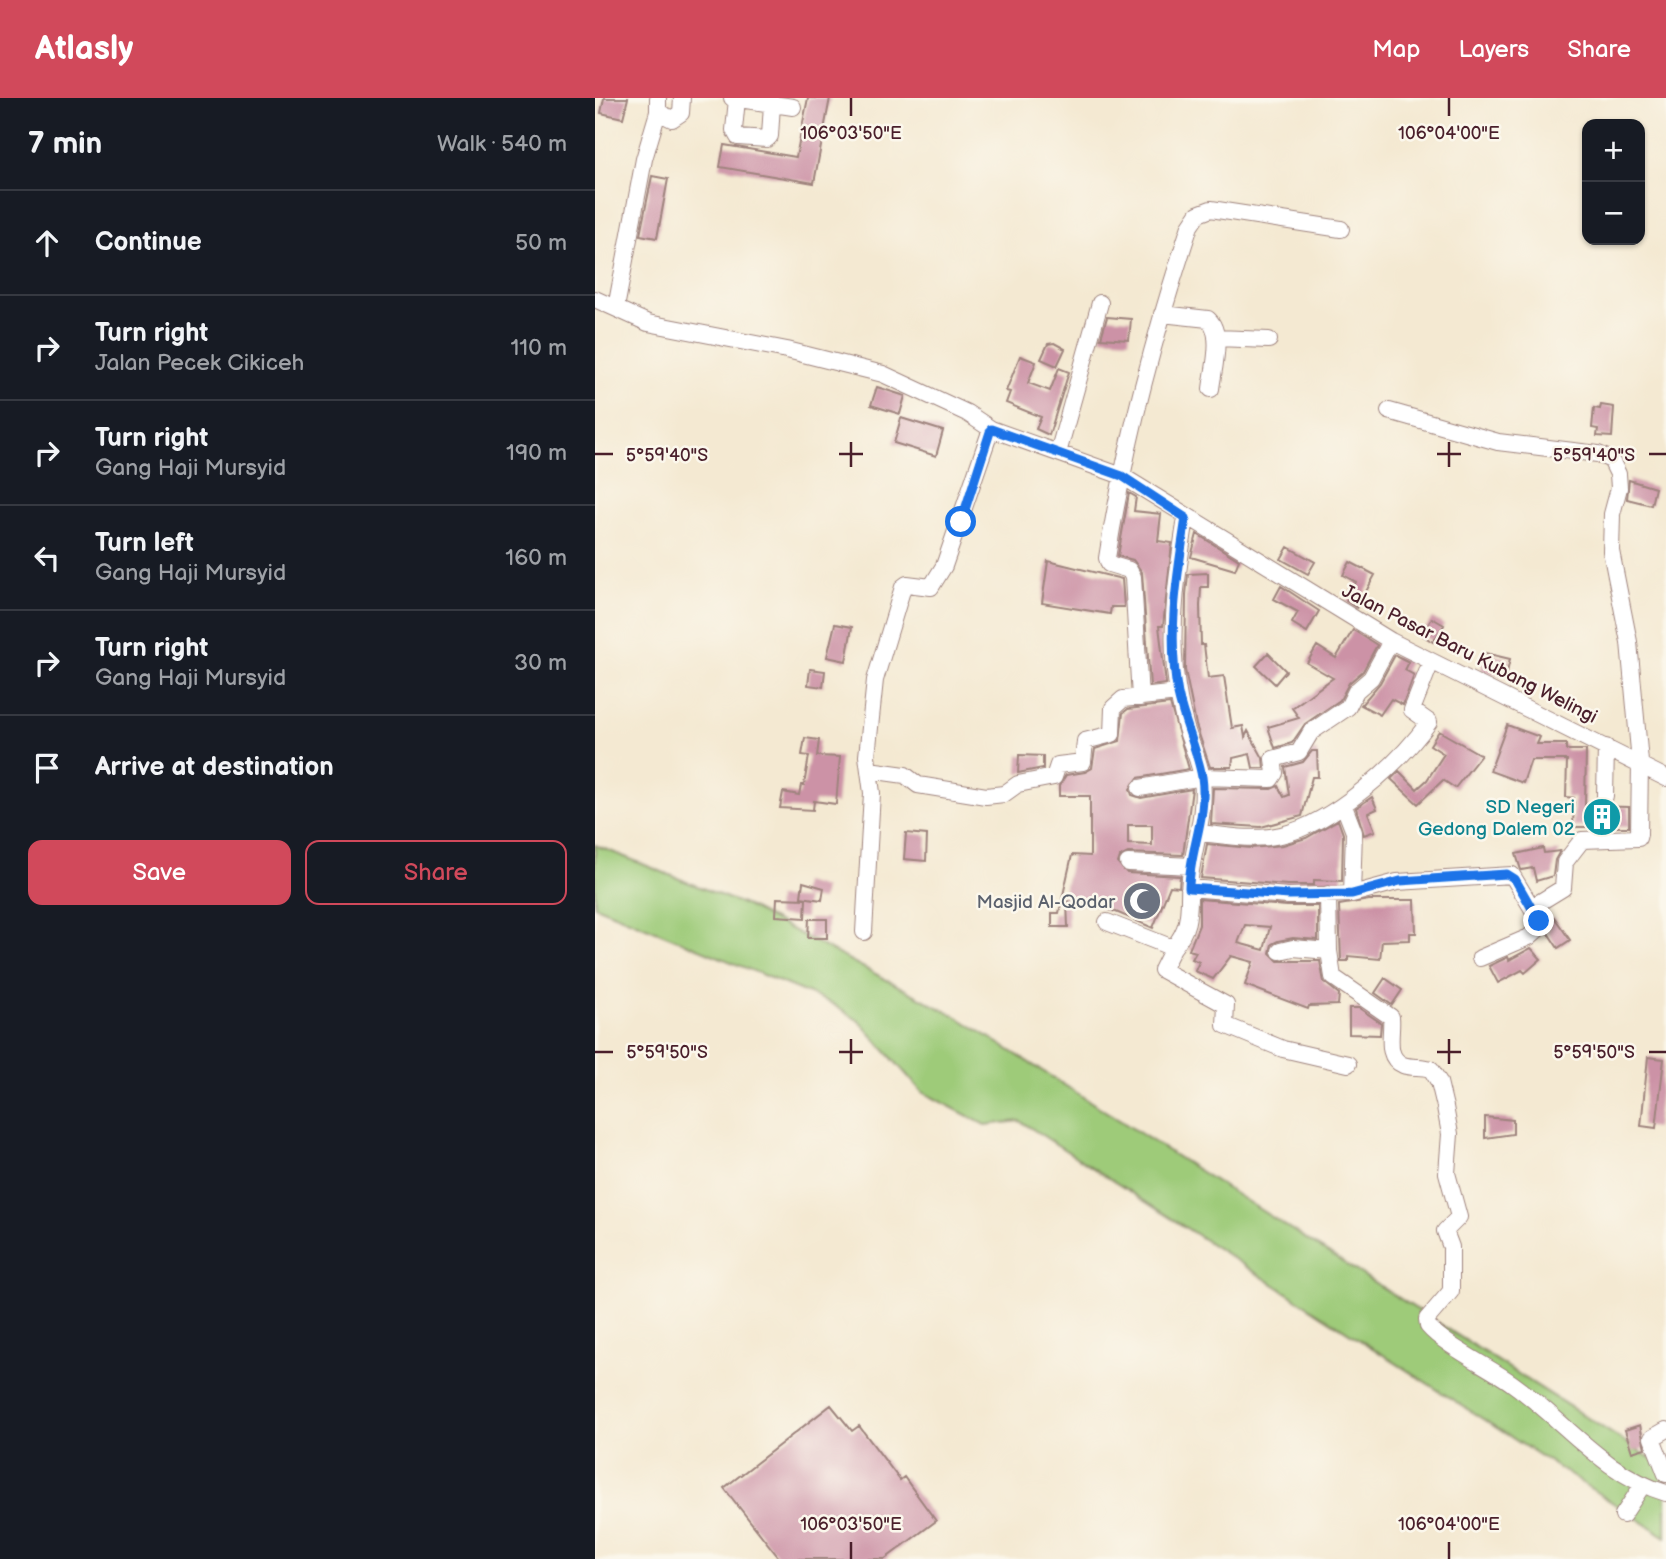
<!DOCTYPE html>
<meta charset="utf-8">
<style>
:root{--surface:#171b24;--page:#242831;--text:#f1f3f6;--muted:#9ea1a6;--line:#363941;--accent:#d1495b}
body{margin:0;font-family:"Balsamiq Sans",sans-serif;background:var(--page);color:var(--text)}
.controls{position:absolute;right:21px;top:21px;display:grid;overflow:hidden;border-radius:14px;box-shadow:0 2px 5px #0004}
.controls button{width:63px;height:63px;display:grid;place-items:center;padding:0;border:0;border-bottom:2px solid var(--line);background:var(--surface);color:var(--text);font:35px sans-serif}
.stop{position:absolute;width:21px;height:21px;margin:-16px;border:5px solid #1a73e8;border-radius:50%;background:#fff}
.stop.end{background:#1a73e8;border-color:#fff;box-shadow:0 2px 7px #0008}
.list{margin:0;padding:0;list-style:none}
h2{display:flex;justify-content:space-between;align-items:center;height:91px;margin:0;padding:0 28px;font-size:30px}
h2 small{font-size:23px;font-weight:400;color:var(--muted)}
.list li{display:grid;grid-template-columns:46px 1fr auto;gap:21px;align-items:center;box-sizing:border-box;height:105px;padding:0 28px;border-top:2px solid var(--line)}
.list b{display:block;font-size:26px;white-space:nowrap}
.list p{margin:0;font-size:23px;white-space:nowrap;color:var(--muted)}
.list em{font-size:23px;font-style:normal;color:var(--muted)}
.actions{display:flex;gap:14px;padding:21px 28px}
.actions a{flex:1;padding:16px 0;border:2px solid var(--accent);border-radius:14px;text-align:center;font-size:24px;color:var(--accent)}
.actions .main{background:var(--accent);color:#fff}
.icon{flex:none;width:38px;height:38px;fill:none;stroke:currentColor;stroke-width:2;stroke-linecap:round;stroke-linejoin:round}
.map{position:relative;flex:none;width:1071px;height:1461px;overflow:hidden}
header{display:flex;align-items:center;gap:42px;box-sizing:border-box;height:98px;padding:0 35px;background:var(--accent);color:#fff}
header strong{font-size:33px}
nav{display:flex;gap:38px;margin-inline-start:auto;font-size:24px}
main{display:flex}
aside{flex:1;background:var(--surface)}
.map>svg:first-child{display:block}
</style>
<header>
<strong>Atlasly</strong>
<nav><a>Map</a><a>Layers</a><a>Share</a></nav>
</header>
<main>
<aside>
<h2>7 min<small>Walk · 540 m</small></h2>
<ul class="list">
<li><svg class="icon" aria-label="ahead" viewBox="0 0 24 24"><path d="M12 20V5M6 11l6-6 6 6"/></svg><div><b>Continue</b></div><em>50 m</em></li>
<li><svg class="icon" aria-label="right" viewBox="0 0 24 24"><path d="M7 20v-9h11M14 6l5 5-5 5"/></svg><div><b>Turn right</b><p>Jalan Pecek Cikiceh</p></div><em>110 m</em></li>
<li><svg class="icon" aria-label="right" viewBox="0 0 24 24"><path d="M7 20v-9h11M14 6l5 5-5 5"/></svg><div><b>Turn right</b><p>Gang Haji Mursyid</p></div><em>190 m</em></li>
<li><svg class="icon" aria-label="left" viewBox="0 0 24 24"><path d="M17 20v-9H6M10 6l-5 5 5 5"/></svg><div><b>Turn left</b><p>Gang Haji Mursyid</p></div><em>160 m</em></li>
<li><svg class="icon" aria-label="right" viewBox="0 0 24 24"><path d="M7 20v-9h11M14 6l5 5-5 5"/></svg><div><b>Turn right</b><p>Gang Haji Mursyid</p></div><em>30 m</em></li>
<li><svg class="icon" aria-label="arrive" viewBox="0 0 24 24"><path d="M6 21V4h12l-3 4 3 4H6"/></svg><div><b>Arrive at destination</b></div></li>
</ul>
<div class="actions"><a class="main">Save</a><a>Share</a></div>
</aside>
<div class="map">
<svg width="1071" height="1461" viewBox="0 0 1071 1461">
<rect width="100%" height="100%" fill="#fbf7ec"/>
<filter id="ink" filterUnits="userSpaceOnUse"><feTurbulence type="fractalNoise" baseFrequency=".0143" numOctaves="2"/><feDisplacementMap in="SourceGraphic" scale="14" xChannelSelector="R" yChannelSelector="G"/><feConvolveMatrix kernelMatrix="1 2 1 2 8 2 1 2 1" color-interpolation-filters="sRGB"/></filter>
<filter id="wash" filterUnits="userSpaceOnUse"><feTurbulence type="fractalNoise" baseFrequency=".00686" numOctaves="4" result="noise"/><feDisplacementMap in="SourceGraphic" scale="28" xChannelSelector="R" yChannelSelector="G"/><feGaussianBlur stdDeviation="1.57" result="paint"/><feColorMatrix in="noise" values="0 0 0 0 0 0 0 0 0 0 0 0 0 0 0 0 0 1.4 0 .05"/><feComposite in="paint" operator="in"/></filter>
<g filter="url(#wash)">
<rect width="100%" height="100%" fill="#f4e9d2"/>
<path fill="#9ecb79" stroke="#747552" stroke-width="2" d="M0,747L152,808L364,920L1071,1370V1439L425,1023L390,1027L327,994L264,923L236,905L0,808Z"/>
<g id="blocks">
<path fill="#cc92a6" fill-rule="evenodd" d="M9,0H33L28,20L6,15Z
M213,0H235L219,85L125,69L129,47L201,59Z
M57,78L73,81L62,140L45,137Z
M512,219L536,221L534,242L506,240Z
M459,245L470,251L462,268L446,261L453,246Z
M425,258L441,264L433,285L455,293L464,270L474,274L454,337L441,331L446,319L411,305L415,294L411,293Z
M282,289L310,298L305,316L276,307Z
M1006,307L1019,309L1017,339L1002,338L1003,331L997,330L999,310L1005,311Z
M306,320L348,333L341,358L299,345Z
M1034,382L1060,390L1056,407L1032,401Z
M534,395L541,399L539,413L566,416L563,443L577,445L568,528H564L571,586L555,588L547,474L538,462L523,458Z
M602,436L644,462L640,472L596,459Z
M693,449L720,464L713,476L686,461Z
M453,463L527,481L529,509H516L515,516L447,505Z
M755,464L780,477L762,510L751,503L761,484L748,477Z
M613,475V489H606L605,508L606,547H609L613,580L629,578L637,630L648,628L650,639L653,633L668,660L669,670H658L655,656L638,660L637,669H615L601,627L590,572L591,497L593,476Z
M686,488L724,513L712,534L697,525L703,514L679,501Z
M837,520L849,527L838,544L827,537Z
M240,526L257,529L251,563L232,559Z
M758,532L782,547L768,573L754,585L745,602L710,626L697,645L680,650L673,629L704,620L697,610L738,580L712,565L722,548L741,560Z
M673,555L691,573L680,586L661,568Z
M890,555L915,561L911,579L886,573Z
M800,557L814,564L810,572L819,577L808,607L796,601L785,617L766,607L785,585Z
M215,571L230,573L228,589L213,587Z
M575,606L594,671L543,680L535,691L537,697L546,700L597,691L588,757L533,755L525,759L523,765L532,775L585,778L584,789L575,788L558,830L521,814L489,804V807L472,803L473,829H457V815H464L477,757L495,758V698H464V688L471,677L490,674L497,670L500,651L525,643L528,615L533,611ZM533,727H557V747L533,746Z
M912,627L945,639L942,646H971V652H991L990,708L1034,709V729H978L979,700L971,699L972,662H936L928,685L895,673Z
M844,633L886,657L860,690L848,682L823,706L796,681L804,673L822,691L832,682L849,656L835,647Z
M210,640L224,642L222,658L245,659L241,706L219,703L218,712L185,710L188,694L204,697L206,687H209L214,658L207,657Z
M717,653H722L723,679H717L707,718L666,729L616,726L618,690L676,691L683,688L689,699L694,697L690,669L708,664Z
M424,657L448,658V670L423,675Z
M777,699L782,711L773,715L780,733L769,737L761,710Z
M743,722L748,736L747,783L719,782V787H693L606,780L612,746L656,750L688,747L711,740Z
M311,735L332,737L331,763L309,761Z
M948,750L949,755L965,753L960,762L958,778L941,783L938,770L926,772L921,756Z
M208,784L229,790L227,802L206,799Z
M182,800L211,801L210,820L181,818Z
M604,801L692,808H723V842L698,840L683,843L677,846L675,855L683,863H725L729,884L744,896L743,907L714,908L713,911L650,887L658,864L636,858L618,881L600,873L604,864L597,861L601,854L594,852L604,827ZM650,827L675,829L669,852L643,845Z
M774,802H820L821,835H815V842L787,843L785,861L753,858V863H746L744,807Z
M959,819L975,842L963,850L953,835L954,823Z
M214,821H232V840H213Z
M936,850L946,861L930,875L927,872L903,885L894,868L913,859L914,862Z
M790,880L807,892L797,907L780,895Z
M754,910H764L786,925L785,937L754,936Z
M1053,959L1069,961L1061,1030L1046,1028Z
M890,1019L918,1022V1036L890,1040Z
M236,1307L257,1333L264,1328L305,1382L309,1379L341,1423L290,1461H185L129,1390Z
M1045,1327L1050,1350L1037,1354L1030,1332Z"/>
</g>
</g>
<g filter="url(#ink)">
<use href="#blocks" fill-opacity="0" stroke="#9f847e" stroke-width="2"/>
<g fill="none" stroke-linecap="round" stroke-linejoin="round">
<g stroke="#9f847e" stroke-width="18">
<path id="minor" d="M63,0V14L77,21L86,15L87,0
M137,0L198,9
M142,1L139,32L143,39L172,41L175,38L177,6
M0,201L53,225L192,252L288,276L372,315L396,331L527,378L796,543L1071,680
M21,210L49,61L63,14
M567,216L613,221C629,235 618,272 616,291
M621,240L674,242
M794,313L903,344L1003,356L1016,362L1023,376L1024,390L1017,416L1016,453L1034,544L1045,664L1044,736L1043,740L987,742L970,764L968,790L937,809
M463,355L505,205
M545,600L538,479L534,472L514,466L512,460C530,347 559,237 595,128L603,116L616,111L746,131
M274,672L310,677L323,687L391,698L409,696L423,686L459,679L463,667L488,664L490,643L517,636L518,610L528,601L583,595
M545,690L607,679L676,681L680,675L678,661L704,654L716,634L753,609L761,593L776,580L796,543
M1010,698L1011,649
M749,708L759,734L757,796
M606,735C632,738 660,743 686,737C738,725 804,666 834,624L817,612L836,564
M533,765L597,768
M594,790L693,798L757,796L802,784L917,777L943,820V831L934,839L885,860
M733,796L734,853
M512,824L578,850C599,825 592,808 595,780C599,746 611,716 607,681C605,663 596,647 591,630C586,612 582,592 580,573C575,520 583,471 591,420
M269,834L277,695L272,658L280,582L308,489L312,486L336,489L349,468L396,331
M578,850L567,872L631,907L630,927L688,951L753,966
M685,853L698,850L734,853L738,879L796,919C798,934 789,959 808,967C816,970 827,968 836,971L844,984L850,1009L855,1036L852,1075L864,1119L850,1133L856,1149V1193L832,1221L833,1228C850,1248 895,1269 918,1286C970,1323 1008,1376 1071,1395
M1071,1332L1057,1340L1071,1376
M1028,1417L1047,1388"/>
</g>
<use href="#minor" stroke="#fff" stroke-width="16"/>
</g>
</g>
<g fill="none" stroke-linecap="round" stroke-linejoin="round" filter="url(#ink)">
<path stroke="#1a73e8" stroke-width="9" d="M366,424L396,331L527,378L591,420C582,479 572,537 583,596C589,624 602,651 607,679C613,719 594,753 594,790L694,797L757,796L805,783L912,776L920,781L944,823"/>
</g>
<path fill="none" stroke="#4a1f2b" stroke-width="2.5" d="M256,0V18M854,0V18M256,344V369M854,344V369M0,356H18M244,356H268M842,356H866M1054,356H1071M256,941V966M854,941V966M0,954H18M244,954H268M842,954H866M1054,954H1071M256,1444V1461M854,1444V1461"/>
<defs>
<g id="building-disc" transform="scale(2.0125)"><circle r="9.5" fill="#0f9aa8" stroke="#fbf7ec"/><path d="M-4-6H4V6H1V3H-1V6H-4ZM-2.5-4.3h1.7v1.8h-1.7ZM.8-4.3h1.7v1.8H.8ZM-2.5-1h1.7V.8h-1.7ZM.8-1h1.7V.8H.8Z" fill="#fff"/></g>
<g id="mosque-disc" transform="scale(2.0125)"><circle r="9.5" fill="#6b7280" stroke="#fbf7ec"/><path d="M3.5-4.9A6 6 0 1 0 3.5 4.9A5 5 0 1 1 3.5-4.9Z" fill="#fff"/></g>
</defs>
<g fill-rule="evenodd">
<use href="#building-disc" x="1007" y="719"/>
<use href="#mosque-disc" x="547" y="803"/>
</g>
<g text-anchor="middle" stroke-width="5" stroke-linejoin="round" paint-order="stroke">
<g font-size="19" fill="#4a1f2b" stroke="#fbf7ec">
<text transform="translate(875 555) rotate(27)" y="7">Jalan Pasar Baru Kubang Welingi</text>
</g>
<g font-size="19" fill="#0d838f" stroke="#fbf7ec" text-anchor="end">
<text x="980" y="715">SD Negeri<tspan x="980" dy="22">Gedong Dalem 02</tspan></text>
</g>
<g font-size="19" fill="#5b616d" stroke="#fbf7ec" text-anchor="end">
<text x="520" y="810">Masjid Al-Qodar</text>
</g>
</g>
<g font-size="18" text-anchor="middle" fill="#4a1f2b" stroke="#fbf7ec" stroke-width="5" stroke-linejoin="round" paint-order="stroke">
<text x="256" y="41">106°03'50"E</text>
<text x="854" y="41">106°04'00"E</text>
<text x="72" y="363">5°59'40"S</text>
<text x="999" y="363">5°59'40"S</text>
<text x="72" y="960">5°59'50"S</text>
<text x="999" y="960">5°59'50"S</text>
<text x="256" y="1432">106°03'50"E</text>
<text x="854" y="1432">106°04'00"E</text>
</g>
</svg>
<div class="controls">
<button>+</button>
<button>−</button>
</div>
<div class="stop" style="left:366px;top:424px"></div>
<div class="stop end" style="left:944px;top:823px"></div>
</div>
</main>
